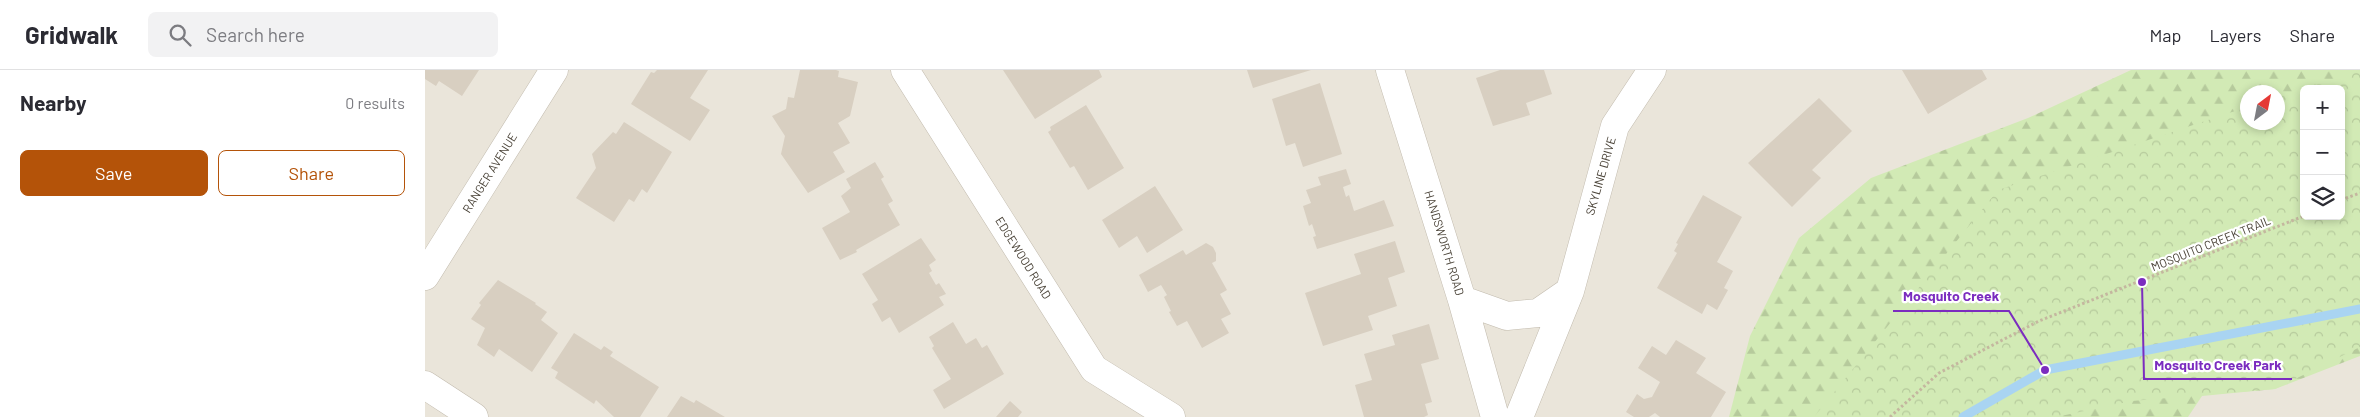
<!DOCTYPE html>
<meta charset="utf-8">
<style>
:root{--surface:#fff;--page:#f2f2f3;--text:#2b2b33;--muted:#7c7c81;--line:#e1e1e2;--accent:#b45309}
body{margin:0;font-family:Barlow,sans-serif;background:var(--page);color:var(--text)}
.controls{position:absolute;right:15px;top:15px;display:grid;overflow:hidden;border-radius:8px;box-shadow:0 2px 8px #0003}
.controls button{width:45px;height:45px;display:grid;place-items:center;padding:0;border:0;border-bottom:1px solid var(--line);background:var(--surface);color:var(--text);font:25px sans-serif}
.compass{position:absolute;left:1815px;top:15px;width:45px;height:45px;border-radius:50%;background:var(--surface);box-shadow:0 2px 8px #0003;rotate:32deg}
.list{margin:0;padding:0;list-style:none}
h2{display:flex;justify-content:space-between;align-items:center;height:65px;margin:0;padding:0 20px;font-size:21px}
h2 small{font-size:16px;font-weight:400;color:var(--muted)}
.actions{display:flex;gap:10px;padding:15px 20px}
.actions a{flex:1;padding:11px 0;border:1px solid var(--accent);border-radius:8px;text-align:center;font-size:18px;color:var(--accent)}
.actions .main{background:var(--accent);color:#fff}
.icon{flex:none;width:28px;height:28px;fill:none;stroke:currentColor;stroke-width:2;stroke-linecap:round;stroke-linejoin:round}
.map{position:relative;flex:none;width:1935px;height:347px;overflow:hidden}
header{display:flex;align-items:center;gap:30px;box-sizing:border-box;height:70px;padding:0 25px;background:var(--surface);border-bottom:1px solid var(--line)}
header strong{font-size:24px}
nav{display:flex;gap:28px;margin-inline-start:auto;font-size:18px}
.search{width:350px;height:45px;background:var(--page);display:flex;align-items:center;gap:12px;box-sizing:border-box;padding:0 18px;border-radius:8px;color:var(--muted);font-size:19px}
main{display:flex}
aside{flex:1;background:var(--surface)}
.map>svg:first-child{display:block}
</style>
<header>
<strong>Gridwalk</strong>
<div class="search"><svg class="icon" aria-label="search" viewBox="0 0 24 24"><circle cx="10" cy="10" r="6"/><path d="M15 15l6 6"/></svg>Search here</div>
<nav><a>Map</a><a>Layers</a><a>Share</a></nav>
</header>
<main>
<aside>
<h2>Nearby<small>0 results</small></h2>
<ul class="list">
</ul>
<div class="actions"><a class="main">Save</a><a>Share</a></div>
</aside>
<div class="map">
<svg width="1935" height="347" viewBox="0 0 1935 347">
<defs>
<pattern id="forest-firs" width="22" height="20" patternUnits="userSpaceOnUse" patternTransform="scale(1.25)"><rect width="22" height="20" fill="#d2eab5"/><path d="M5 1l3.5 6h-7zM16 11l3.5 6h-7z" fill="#b6ca9c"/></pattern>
<pattern id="park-crowns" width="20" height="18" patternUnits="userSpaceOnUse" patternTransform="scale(1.25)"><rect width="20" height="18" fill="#d2eab5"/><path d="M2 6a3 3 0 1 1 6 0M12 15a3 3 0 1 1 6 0" fill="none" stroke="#b6ca9c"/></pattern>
</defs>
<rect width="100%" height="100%" fill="#f6f3ec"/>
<path fill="#eae5da" d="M0,0H1913L1822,22L1364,347H0Z
M1935,277V347H1631Z"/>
<path fill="url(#forest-firs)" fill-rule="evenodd" d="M1706,0H1935V286L1850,319L1777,326L1763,347H1304L1325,266L1374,168L1446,108L1603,48ZM1879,19H1916V146H1879ZM1822,22H1852V52H1822Z"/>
<path fill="url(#park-crowns)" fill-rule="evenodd" d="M1935,0V277L1850,319L1707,331L1631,347H1389L1573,120L1822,37V52H1852L1853,27ZM1879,19H1916V146H1879Z"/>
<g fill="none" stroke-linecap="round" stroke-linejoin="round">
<path stroke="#a9d4f2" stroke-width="9" d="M1538,347L1620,300L1935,239"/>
</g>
<path fill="#d8cfc1" d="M0,0H54L37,26L14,11L11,16L0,9Z
M232,0H283L265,28L285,40L265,71L206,34L226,2L229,3Z
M375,0H411L414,1L413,7L433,12L425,46L413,53L425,73L408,82L420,102L383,123L356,84L360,66L347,46L361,39L363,27L369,28Z
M578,0H674L677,7L610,49Z
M822,0H886L828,18Z
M1075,0H1119L1127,24L1101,33L1105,45L1068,56L1051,8Z
M1477,0H1557L1562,9L1503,44Z
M895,13L917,84L878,97L870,73L861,76L847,29Z
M1394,28L1427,61L1387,100L1396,108L1367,137L1323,93Z
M661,35L699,98L663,120L649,96L645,98L623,62L626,60L625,57Z
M199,52L247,82L222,123L217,119L209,132L204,129L189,152L151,128L171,98L167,84L188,62L191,64Z
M450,92L459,107L456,109L468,131L463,134L475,155L431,180L432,182L415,190L397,158L425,142L416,126L426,118L421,109Z
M921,99L926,114L918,117L921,127L924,125L929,141L959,130L969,156L892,179L888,167L891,166L887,154L884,156L878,136L886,133L881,120L896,115L893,107Z
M730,116L758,160L722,183L712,166L694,178L677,150Z
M1278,125L1317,147L1292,192L1308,201L1299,218L1303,220L1292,240L1282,234L1277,244L1232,218L1252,183L1249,181L1253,174L1251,173Z
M496,168L511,190L504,195L507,201L504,203L511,215L514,213L521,224L514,227L519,235L474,263L465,247L457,252L447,234L453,230L437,204Z
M970,171L980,202L963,208L972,236L943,246L948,260L898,276L880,223L936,204L929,184Z
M781,173L788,177L791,183V191L787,193L802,220L795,224L806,244L796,249L804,263L777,278L762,251L752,256L744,242L746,241L739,227L742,225L736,215L723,222L714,205L758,180L761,185Z
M73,210L111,233L110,234L122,242L116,250L133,263L107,302L74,279L69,287L52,275L60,258L46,249L56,235L54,233Z
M528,252L541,274L551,268L557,278L562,275L579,304L519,339L508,320L526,309L507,278L509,276L504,267Z
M1004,254L1014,289L996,294L1007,332L1000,334L1003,345L999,347H939L930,315L947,310L939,284L970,275L967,265Z
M149,263L176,280L179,276L188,282L185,286L234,317L215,347H189L171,330L169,334L130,308L133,302L126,298Z
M1251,270L1281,288L1271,303L1301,322L1286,347H1235L1230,343L1224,347H1209L1201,342L1212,324L1219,329L1227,327L1235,312L1213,298L1227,276L1241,285Z
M256,326L269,333L271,330L300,347H242Z
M585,331L597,342L593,347H571Z"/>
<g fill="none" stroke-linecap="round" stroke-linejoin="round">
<g stroke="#c2bbae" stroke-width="29">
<path id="minor" d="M480,0L669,299L746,347
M965,0L1037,230L1070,347
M0,206L129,0
M1037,230L1082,246L1113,243L1145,221
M0,315L49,347
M1094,347L1145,221L1190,56L1227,0"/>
</g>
<path stroke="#c4b79f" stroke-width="3" stroke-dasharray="2.5 2.5" stroke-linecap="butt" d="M1916,130L1935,123
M1465,347L1514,303L1614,251L1879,146"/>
<use href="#minor" stroke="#fff" stroke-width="28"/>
</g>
<g text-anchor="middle" stroke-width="4.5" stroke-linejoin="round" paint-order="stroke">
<g font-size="12" fill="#4b4439" stroke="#fff">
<text transform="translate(65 103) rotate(-58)" y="4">RANGER AVENUE</text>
<text transform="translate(1176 106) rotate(-74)" y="4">SKYLINE DRIVE</text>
<text transform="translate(1019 173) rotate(73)" y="4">HANDSWORTH ROAD</text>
<text transform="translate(1786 174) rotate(-22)" y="4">MOSQUITO CREEK TRAIL</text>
<text transform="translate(598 188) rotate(58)" y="4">EDGEWOOD ROAD</text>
</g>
</g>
<path fill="none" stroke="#7b2cbf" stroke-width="2" d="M1620 300L1584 241H1468M1717 212L1719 309H1867"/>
<g fill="#7b2cbf" stroke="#fff" stroke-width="2">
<circle cx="1620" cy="300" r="5"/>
<circle cx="1717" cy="212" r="5"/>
</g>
<g font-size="14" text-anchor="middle" font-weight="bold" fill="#7b2cbf" stroke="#fff" stroke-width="4.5" stroke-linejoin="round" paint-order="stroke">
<text x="1526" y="231">Mosquito Creek</text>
<text x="1793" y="300">Mosquito Creek Park</text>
</g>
</svg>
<div class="controls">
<button>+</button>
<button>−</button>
<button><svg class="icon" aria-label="layers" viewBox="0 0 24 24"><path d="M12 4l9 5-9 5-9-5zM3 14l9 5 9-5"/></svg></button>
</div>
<svg class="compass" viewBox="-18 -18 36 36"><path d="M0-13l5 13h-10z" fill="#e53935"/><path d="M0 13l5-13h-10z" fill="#7c7c81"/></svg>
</div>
</main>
